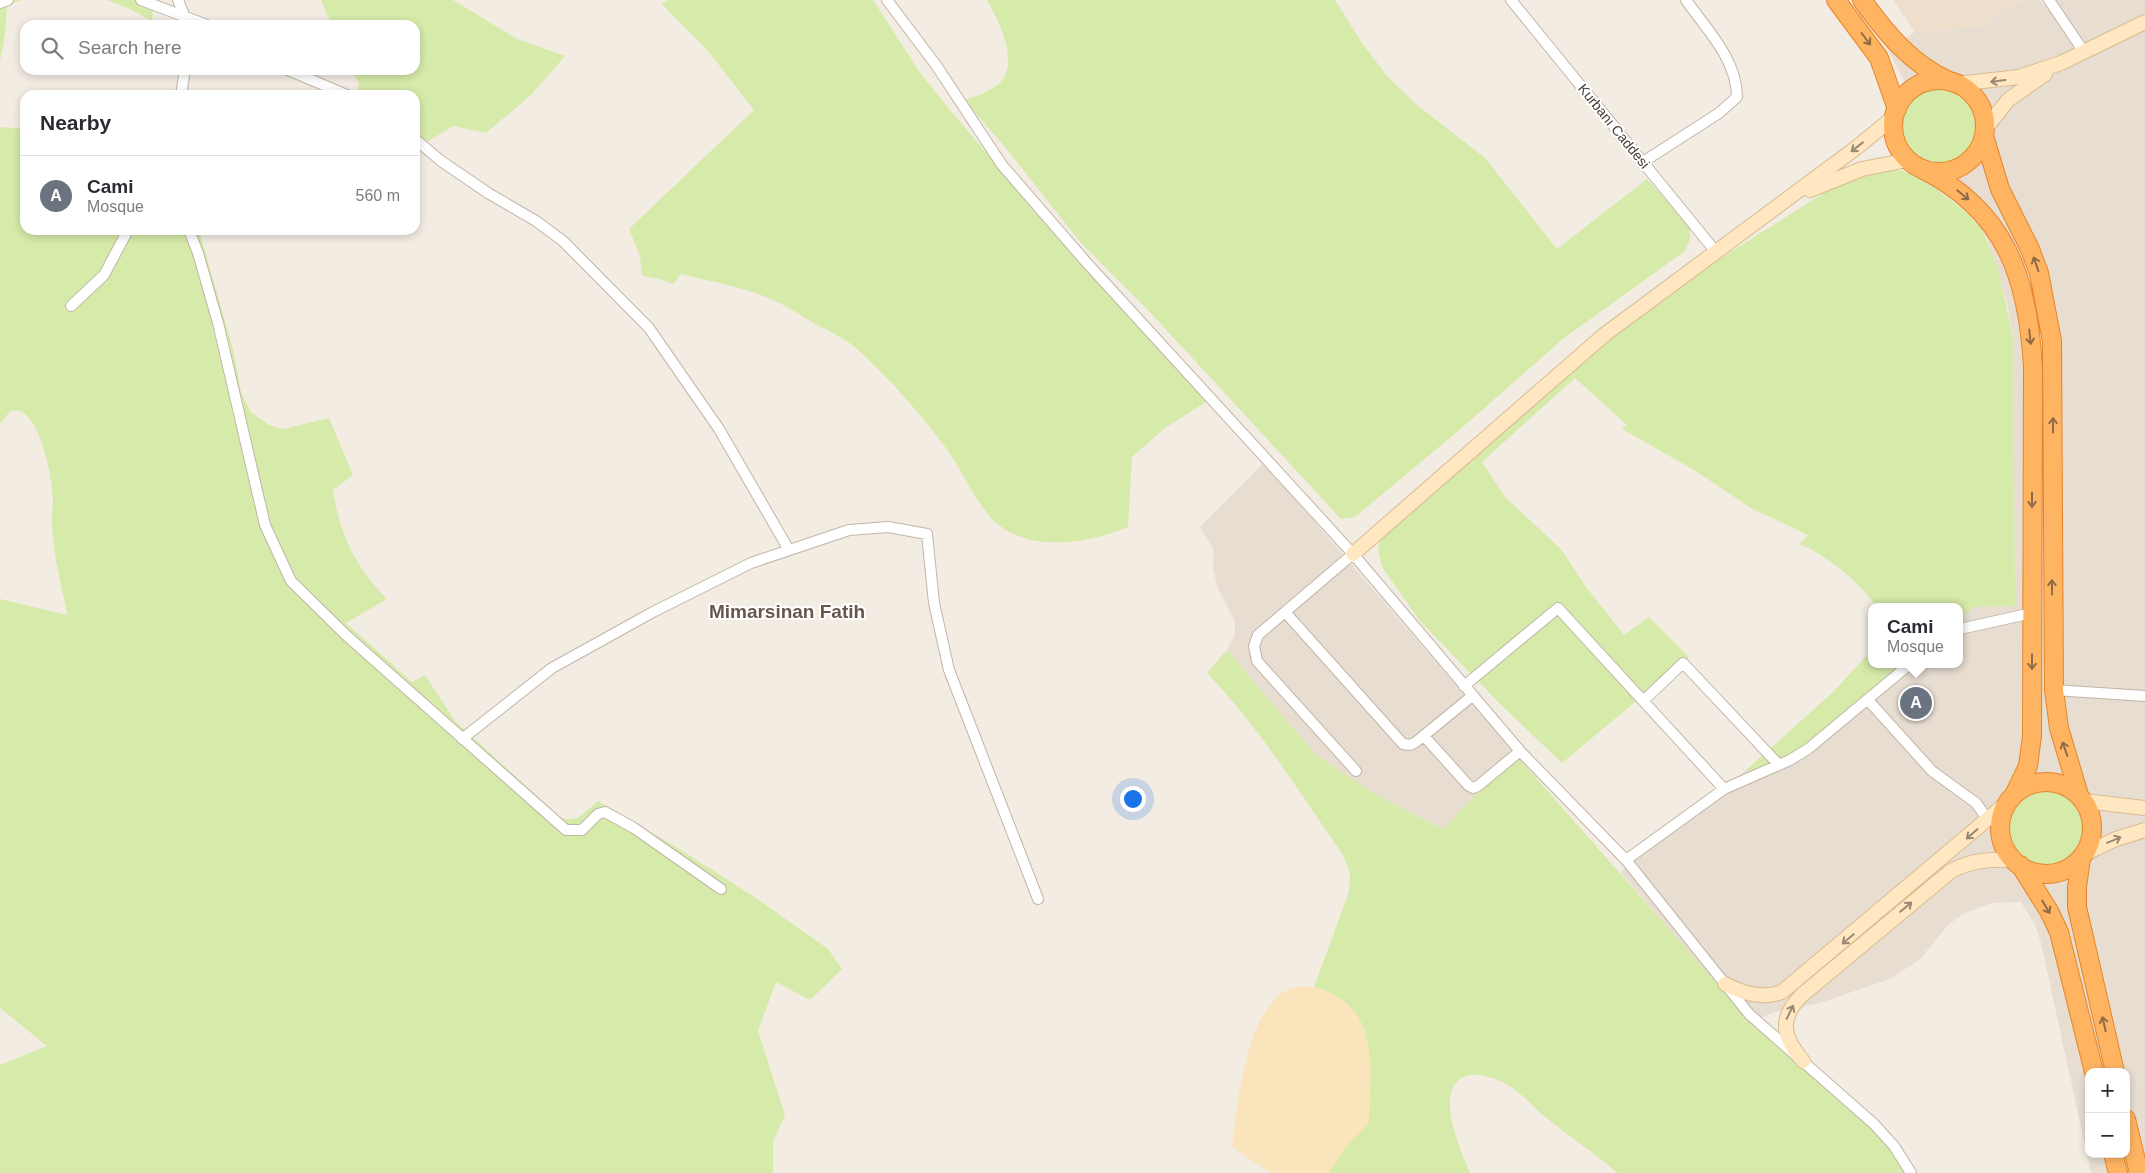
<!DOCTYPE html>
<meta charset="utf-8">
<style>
:root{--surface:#fff;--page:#f7f7f7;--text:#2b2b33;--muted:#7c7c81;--line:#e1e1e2;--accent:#0f766e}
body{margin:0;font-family:Arial,sans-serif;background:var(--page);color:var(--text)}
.controls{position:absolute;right:15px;bottom:15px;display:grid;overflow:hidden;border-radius:10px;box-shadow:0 2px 8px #0003}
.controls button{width:45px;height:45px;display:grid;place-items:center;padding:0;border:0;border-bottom:1px solid var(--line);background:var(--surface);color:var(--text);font:25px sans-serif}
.you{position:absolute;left:1132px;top:798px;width:18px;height:18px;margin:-12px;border:4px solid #fff;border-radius:50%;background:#1a73e8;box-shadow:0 0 0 8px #1a73e833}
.badge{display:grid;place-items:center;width:32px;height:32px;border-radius:50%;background:var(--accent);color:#fff;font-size:16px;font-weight:700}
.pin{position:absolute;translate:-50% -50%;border:2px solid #fff;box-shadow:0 1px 5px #0006}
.popup{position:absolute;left:1868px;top:603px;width:95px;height:65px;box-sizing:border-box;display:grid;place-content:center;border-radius:10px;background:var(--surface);filter:drop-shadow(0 1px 4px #0005);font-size:16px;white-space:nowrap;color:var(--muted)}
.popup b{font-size:19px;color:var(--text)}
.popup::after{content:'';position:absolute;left:50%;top:100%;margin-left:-10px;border:10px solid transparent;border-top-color:var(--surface)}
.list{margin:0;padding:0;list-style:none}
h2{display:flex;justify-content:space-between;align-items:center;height:65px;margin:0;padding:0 20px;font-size:21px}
h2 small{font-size:16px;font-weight:400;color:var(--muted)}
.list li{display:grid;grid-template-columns:32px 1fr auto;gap:15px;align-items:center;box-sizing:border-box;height:80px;padding:0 20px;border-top:1px solid var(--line)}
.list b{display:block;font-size:19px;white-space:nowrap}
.list p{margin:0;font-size:16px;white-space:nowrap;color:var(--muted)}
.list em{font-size:16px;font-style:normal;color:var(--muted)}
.icon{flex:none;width:28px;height:28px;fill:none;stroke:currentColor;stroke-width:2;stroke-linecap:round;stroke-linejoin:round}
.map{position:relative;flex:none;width:2145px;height:1173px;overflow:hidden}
.search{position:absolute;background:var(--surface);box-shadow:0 2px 8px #0003;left:20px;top:20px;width:400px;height:55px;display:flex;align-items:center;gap:12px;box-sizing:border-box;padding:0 18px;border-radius:15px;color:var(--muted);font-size:19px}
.panel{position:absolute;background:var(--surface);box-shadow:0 2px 8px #0003;left:20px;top:90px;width:400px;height:145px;border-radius:15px}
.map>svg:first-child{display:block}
</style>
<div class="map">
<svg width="2145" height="1173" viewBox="0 0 2145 1173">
<rect width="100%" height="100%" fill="#f3ece3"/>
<path fill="#e7ddd1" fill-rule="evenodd" d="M2026,0H2040L2044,6L2055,0H2145V1173H2091L2041,943L2035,925L2021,902L1992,903L1964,913L1948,925L1920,959L1892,978L1820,1003L1771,1013L1753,1022L1713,980L1621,873L1638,850L1745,771L1758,769L1904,664H1960V619L1974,607L2015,606L2013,338L2007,302L1987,238L1971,216L1888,49L1915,32L1979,27ZM2089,1072H2126V1154H2089Z
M1264,463L1515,754L1444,829L1373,793L1315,754L1227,650L1235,634V622L1217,586L1213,568L1214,550L1200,527Z"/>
<path fill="#eddfcc" d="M1893,0H2026L1979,27L1915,32Z"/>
<path fill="#d6eaa9" d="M0,0H21L7,5L5,34L0,61Z
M107,0H154L152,21L128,8Z
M321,0H453L517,39L565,56L531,95L486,133L453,126L419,147L415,144V95H357L359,84L352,70H415V25H332Z
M668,0H873L920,73L950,110L1060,239L1209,400L1165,428L1132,457L1128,527C1084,545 1020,555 987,513C971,493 961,469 946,448C920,413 890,379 857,349C844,337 828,331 812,322C797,313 782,303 766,297C739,286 709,281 681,274L673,284L660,279L642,276L640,256L629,229L754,110L708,51L662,4Z
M987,0H1335L1362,43L1387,76L1417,105L1485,158L1557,249L1647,179L1690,228V239L1685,251L1564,338L1457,432L1355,517L1341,519L1147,309L1080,242L1006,148L964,100C973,97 984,94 993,88C1024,70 1000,23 987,0Z
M1899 126a40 40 0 1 1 80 0a40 40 0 1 1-80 0Z
M0,127L25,129V230H199L233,349L241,392L251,412L269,425L283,429L329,418L353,475L333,490C339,533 356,568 387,599L346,623L412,682L425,675L455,721L560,817C576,825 587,810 598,801L676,847L753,896L828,949L842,969L810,1000L776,982L758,1031L785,1115L773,1142V1173H0V1065L47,1046L0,1008V599L67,615C62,586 53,555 52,525C51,516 53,507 53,498C52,477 39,402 10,411L0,424Z
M1887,170L1902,171L1920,177L1964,210L1982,230L1998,268L2013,338L2015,606L1974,607L1960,619V607H1877C1856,579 1832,559 1800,544L1808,535L1751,508L1694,470L1622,429L1627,425L1575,378L1482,462L1505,497L1561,549L1586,587L1624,635L1649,617L1689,657L1562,763L1498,702L1420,621L1382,567L1378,551L1379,539L1600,344L1696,274L1835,186L1859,177Z
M1227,650L1315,754L1373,793L1443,829L1515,754L1735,1004L1823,1087L1877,1133L1896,1156L1905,1173H1617C1594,1152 1568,1136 1544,1116C1531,1105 1521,1092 1506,1084C1495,1078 1478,1072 1466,1076C1432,1088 1461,1151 1470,1173H1329L1344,1149L1369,1122C1369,1066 1383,1007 1314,987L1349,892L1350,873L1343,855C1299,792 1260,728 1207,673Z
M1872,650V664H1904L1809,748L1758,769L1745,771L1832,693Z
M2009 828a37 37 0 1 1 74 0a37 37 0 1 1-74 0Z"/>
<path fill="#fae4bc" d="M1301,986C1315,986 1326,990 1338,997C1381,1025 1369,1079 1369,1123L1344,1149L1329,1173H1271L1232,1147C1236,1107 1246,1029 1274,1000C1281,992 1291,988 1301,986Z"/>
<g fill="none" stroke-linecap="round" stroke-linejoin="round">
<g stroke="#c1b5a8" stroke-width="12">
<path id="street" d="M141,0L207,25
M178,0L184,15L185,25
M887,0L936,65L1002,165L1086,262L1353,554L1520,751L1626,860L1749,1014L1874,1124L1894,1146L1911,1173
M1511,0L1716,252
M2049,0L2084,52
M0,3L8,0
M288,70L347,95
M181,95L185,70
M415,139L441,161L488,193L536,221L563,241L649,328L719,429L789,550
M1643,162L1719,113L1737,97C1737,59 1706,29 1686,0
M189,230L198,253L218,323L265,525L291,581L347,636L566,830H582L598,814L605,812L634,828L721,889
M71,306L104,275L128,230
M1353,554L1258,635L1254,646L1257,661L1356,771
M1285,612L1403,744L1410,745L1416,742L1472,696
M1960,629L2032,613
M1464,686L1558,608L1724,789
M2054,690L2145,696
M1868,700L1932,771L1976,803L1988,820
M1643,701L1683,663L1779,765
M1424,736L1468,785L1473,788L1478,786L1520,751
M462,739L552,668L653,612L751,563L849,530L888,527L927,534L934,603L949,670L1038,899
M1626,860L1724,789L1790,760L1808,749L1910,664"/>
</g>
<g stroke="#d9bc92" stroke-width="16">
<path id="secondary" d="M1957,84L2019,77L2061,63L2145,22
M1986,128L2008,100L2045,74
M1810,190L1862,169L1908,160
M1353,554L1604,335L1856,148L1894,117
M2084,801L2145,808
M2084,854L2116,839L2145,830
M1725,984C1743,994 1762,999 1782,992L2009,801
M1803,1061C1783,1037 1778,1019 1802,995L1951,871C1972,860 1990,859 2014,860"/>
</g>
<g stroke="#e5852a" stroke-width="20">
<path id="highway" d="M1836,0L1879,58L1897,109
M1862,0C1886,33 1911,64 1949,81
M1893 126a46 46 0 1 1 92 0a46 46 0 1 1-92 0Z
M1984,136L2000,189L2030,249L2039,273L2052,341L2054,690L2059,728L2079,795
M1922,169C2006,211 2028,278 2033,367L2032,736L2028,766L2014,795
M2000 828a46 46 0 1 1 92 0a46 46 0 1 1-92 0Z
M2081,858L2077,887V907L2115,1072
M2020,865L2049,911L2059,932L2094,1072
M2126,1119L2139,1173
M2113,1154L2118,1173"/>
</g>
<use href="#street" stroke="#fff" stroke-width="10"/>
<use href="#secondary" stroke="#ffe7c1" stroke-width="14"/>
<use href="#highway" stroke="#ffb462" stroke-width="18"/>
</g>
<defs><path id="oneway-shaft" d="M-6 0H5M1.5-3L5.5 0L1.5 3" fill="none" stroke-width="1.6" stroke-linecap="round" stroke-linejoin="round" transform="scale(1.25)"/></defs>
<g stroke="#8f6b46">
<use href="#oneway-shaft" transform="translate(1866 39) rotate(53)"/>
<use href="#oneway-shaft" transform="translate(1963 195) rotate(39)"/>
<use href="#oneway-shaft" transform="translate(2036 264) rotate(-109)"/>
<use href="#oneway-shaft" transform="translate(2030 337) rotate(84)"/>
<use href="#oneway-shaft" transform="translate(2053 425) rotate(-90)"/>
<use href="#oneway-shaft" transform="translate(2032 500) rotate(90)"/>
<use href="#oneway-shaft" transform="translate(2052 587) rotate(-91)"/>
<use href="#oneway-shaft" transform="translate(2032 662) rotate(90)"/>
<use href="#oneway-shaft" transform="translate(2065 749) rotate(-109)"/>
<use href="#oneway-shaft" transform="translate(2046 907) rotate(59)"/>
<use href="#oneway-shaft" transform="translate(2104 1024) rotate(-103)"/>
</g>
<g stroke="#998873">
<use href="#oneway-shaft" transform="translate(1998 81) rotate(173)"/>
<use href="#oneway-shaft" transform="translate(1857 147) rotate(142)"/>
<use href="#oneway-shaft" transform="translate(1972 834) rotate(139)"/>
<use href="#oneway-shaft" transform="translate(2114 840) rotate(-23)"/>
<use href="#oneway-shaft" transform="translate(1906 907) rotate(-40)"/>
<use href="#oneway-shaft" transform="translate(1848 939) rotate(140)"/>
<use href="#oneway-shaft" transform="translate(1790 1012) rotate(-64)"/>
</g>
<g text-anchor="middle" stroke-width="4" stroke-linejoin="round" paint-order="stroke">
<g font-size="14" fill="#453b33" stroke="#fff">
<text transform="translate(1614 126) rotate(51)" y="5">Kurbanı Caddesi</text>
</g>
<g font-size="19" font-weight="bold" fill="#68574a" stroke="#fff">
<text x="787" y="618">Mimarsinan Fatih</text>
</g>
</g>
</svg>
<div class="controls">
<button>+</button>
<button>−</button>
</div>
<div class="you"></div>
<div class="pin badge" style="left:1916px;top:703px;background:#6b7280">A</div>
<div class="popup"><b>Cami</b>Mosque</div>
<div class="search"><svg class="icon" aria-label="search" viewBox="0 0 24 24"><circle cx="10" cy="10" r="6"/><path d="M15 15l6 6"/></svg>Search here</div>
<section class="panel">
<h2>Nearby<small></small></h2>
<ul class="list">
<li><span class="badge" style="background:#6b7280">A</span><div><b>Cami</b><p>Mosque</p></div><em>560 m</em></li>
</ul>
</section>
</div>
